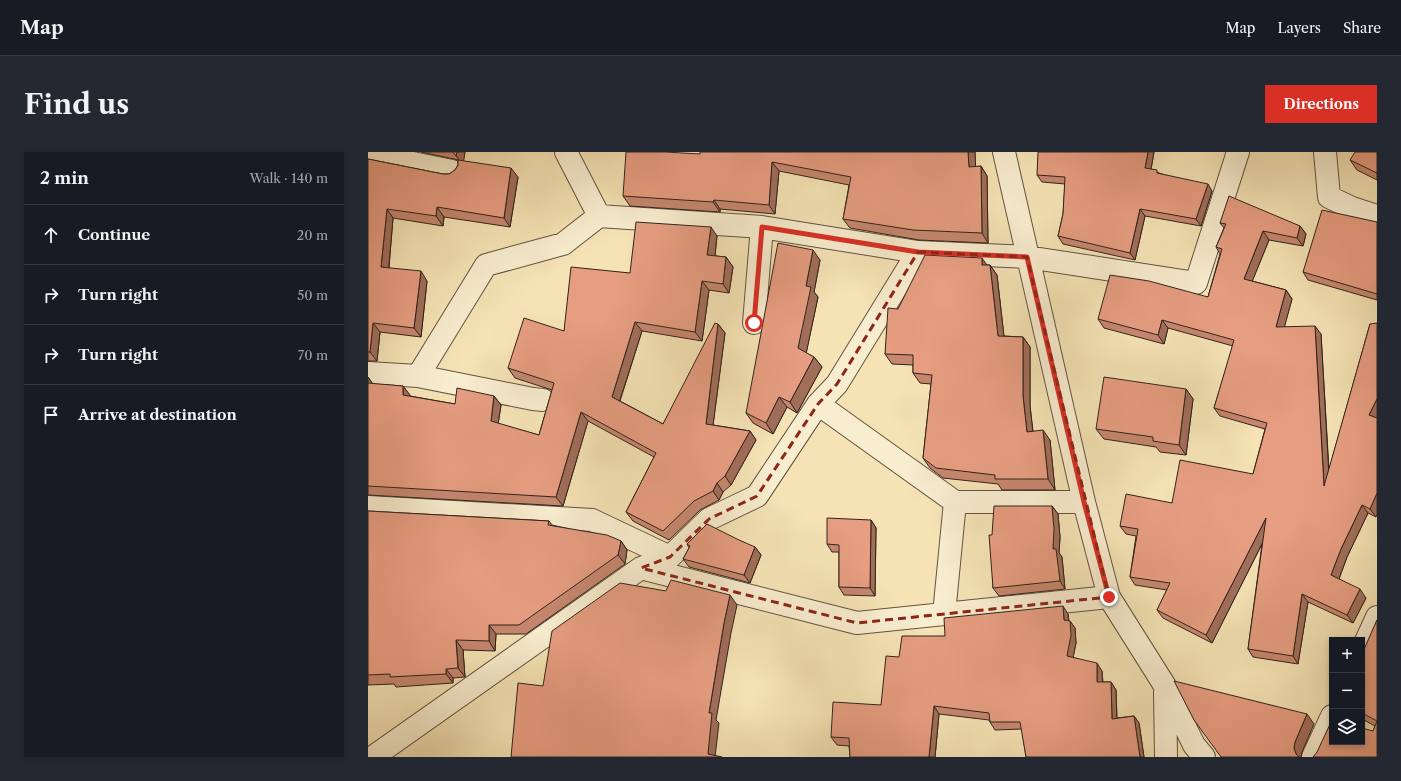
<!DOCTYPE html>
<meta charset="utf-8">
<style>
:root{--surface:#171b24;--page:#242831;--text:#f1f3f6;--muted:#9ea1a6;--line:#363941;--accent:#d93025}
body{margin:0;font-family:"Libre Caslon Text",serif;background:var(--page);color:var(--text)}
.controls{position:absolute;right:12px;bottom:12px;display:grid;overflow:hidden;border-radius:0px;box-shadow:0 2px 6px #0003}
.controls button{width:36px;height:36px;display:grid;place-items:center;padding:0;border:0;border-bottom:1px solid var(--line);background:var(--surface);color:var(--text);font:20px sans-serif}
.stop{position:absolute;width:12px;height:12px;margin:-9px;border:3px solid #d93025;border-radius:50%;background:#fff}
.stop.end{background:#d93025;border-color:#fff;box-shadow:0 1px 4px #0008}
.list{margin:0;padding:0;list-style:none}
h2{display:flex;justify-content:space-between;align-items:center;height:52px;margin:0;padding:0 16px;font-size:17px}
h2 small{font-size:13px;font-weight:400;color:var(--muted)}
.list li{display:grid;grid-template-columns:26px 1fr auto;gap:12px;align-items:center;box-sizing:border-box;height:60px;padding:0 16px;border-top:1px solid var(--line)}
.list b{display:block;font-size:15px;white-space:nowrap}
.list em{font-size:13px;font-style:normal;color:var(--muted)}
.icon{flex:none;width:22px;height:22px;fill:none;stroke:currentColor;stroke-width:2;stroke-linecap:round;stroke-linejoin:round}
.map{position:relative;flex:none;width:1009px;height:605px;overflow:hidden;border-radius:0px}
header{display:flex;align-items:center;gap:24px;box-sizing:border-box;height:56px;padding:0 20px;background:var(--surface);border-bottom:1px solid var(--line)}
header strong{font-size:19px}
nav{display:flex;gap:22px;margin-inline-start:auto;font-size:14px}
.intro{display:flex;align-items:center;justify-content:space-between;box-sizing:border-box;height:96px;padding:0 24px}
h1{margin:0;font-size:28px}
.button{padding:10px 18px;border-radius:0px;background:var(--accent);color:#fff;font-size:14px;font-weight:700}
main{display:flex;gap:24px;padding:0 24px}
aside{flex:1;background:var(--surface);border-radius:0px;box-shadow:0 2px 6px #0003}
.map>svg:first-child{display:block}
</style>
<header>
<strong>Map</strong>
<nav><a>Map</a><a>Layers</a><a>Share</a></nav>
</header>
<div class="intro"><h1>Find us</h1><a class="button">Directions</a></div>
<main>
<aside>
<h2>2 min<small>Walk · 140 m</small></h2>
<ul class="list">
<li><svg class="icon" aria-label="ahead" viewBox="0 0 24 24"><path d="M12 20V5M6 11l6-6 6 6"/></svg><div><b>Continue</b></div><em>20 m</em></li>
<li><svg class="icon" aria-label="right" viewBox="0 0 24 24"><path d="M7 20v-9h11M14 6l5 5-5 5"/></svg><div><b>Turn right</b></div><em>50 m</em></li>
<li><svg class="icon" aria-label="right" viewBox="0 0 24 24"><path d="M7 20v-9h11M14 6l5 5-5 5"/></svg><div><b>Turn right</b></div><em>70 m</em></li>
<li><svg class="icon" aria-label="arrive" viewBox="0 0 24 24"><path d="M6 21V4h12l-3 4 3 4H6"/></svg><div><b>Arrive at destination</b></div></li>
</ul>
</aside>
<div class="map">
<svg width="1009" height="605" viewBox="0 0 1009 605">
<rect width="100%" height="100%" fill="#f5e3b5"/>
<filter id="stains"><feTurbulence type="fractalNoise" baseFrequency=".005" numOctaves="4"/><feColorMatrix values="0 0 0 0 .2 0 0 0 0 .09 0 0 0 0 .02 0 0 0 .5 -.17"/></filter>
<radialGradient id="worn" r=".72"><stop offset=".6" stop-color="#630" stop-opacity="0"/><stop offset="1" stop-color="#630" stop-opacity=".3"/></radialGradient>
<g fill="none" stroke-linecap="round" stroke-linejoin="round">
<g stroke="#625342" stroke-width="24">
<path id="minor" d="M198,0L231,64
M636,0L716,350L741,445L797,534L826,593L836,605
M957,0L961,45L984,56L1009,64
M0,2L84,19
M386,171L394,75
M0,221L50,224L165,247L175,248
M50,224L118,113L195,92L231,64L394,75L550,100L659,105L828,131L870,0
M450,252L587,350L576,462
M587,350H716
M0,355L224,368L302,405
M273,416L489,471L741,445
M994,498L1009,465
M797,540L798,605
M5,605L273,416L302,405L341,367L389,344L450,252L469,232L550,100
M945,605L964,564"/>
</g>
<use href="#minor" stroke="#f8edcf" stroke-width="22"/>
</g>
<path fill="#c6876f" stroke="#31231c" d="M53,0H97L95,9L150,25L142,75L76,65L75,74L25,66L21,116L59,129L53,185L12,180L9,209H0V7L75,22H81L87,18L90,13V8L86,7Z
M607,0V15L613,14L619,24L620,91L551,88L482,76L475,67L481,33L411,19L407,62L352,57V60L262,54L255,44L332,2Z
M786,0L783,17L791,21L844,39L833,74L777,64L767,108L695,92L690,84L695,62L697,32L674,30L669,23Z
M1009,0V28L989,18L982,8Z
M1009,70V148L940,128L935,120Z
M852,71L932,74L938,82L935,94L901,88L884,129L918,138L924,147L916,175L953,182L961,318L1002,172L1008,365L1000,361L979,405L971,427L998,446L985,471L940,450L930,512L885,505L880,497L894,392L844,491L795,466L789,458L799,438L767,433L762,425L768,384L758,382L752,374L804,351L885,322L897,277L852,264L846,256L865,194L800,176L796,192L736,176L730,167L840,145L852,102L848,95L856,76Z
M349,84L347,104L358,105L365,115L361,141L341,138L334,189L274,179L252,249L295,272L350,172L357,181L345,273L382,279L388,288L363,333L355,340L351,348L332,358L301,388L265,369L258,360L286,305L220,269L195,354L0,343V225L5,232L35,234L42,244L87,252L126,244L133,253L130,272L171,283L184,238L147,226L140,216L196,179L262,121Z
M452,108L446,140L450,145L438,201L446,205L454,215L429,261L419,255L405,282L385,271L378,261Z
M619,113H622L629,123L636,184L655,185L662,195V254L665,279L682,288L687,338H634L630,332L575,326L562,316L555,306L563,232L552,231L545,221V213L524,212L517,202L530,157Z
M818,237L825,247L818,303L792,300L788,295L736,287L728,277Z
M684,354L690,362L692,385L691,401L694,405L697,437L631,444L625,436L624,383Z
M0,359L181,369L184,373L253,389L259,398L257,412L158,482H128L127,499L95,498L97,525L85,526V531L28,535L26,532L0,533Z
M503,368L508,376L507,444L476,443L471,435V400H464L459,392Z
M319,392L387,395L393,403L382,431L321,415L315,407L321,396Z
M700,462L701,469H702L707,476L708,491L705,505L734,519L735,530H743L748,538L749,566L766,564L771,571L776,605H658L654,577L627,578L622,570L621,568L571,562L567,605H482L481,594L469,593L463,585L513,553L531,505L577,484Z
M1009,468V605L1005,579L1007,574L994,567V504Z"/>
<path fill="#a16e5a" stroke="#31231c" d="M89,0H97L95,13L88,4Z
M600,0H607L608,24L601,15Z
M780,0H786L782,23L777,16Z
M404,10L411,19L407,62L401,53Z
M613,14L619,24L620,91L614,81Z
M143,16L150,25L142,75L136,66Z
M840,32L844,39L833,74L828,67Z
M346,48L352,57V60L345,50Z
M69,55L76,65L75,74L68,64Z
M19,57L25,66L20,124L13,115Z
M772,57L777,64L767,108L762,101Z
M932,74L938,82L935,94L929,86Z
M343,75L349,84L346,112L339,103Z
M895,79L901,88L882,135L876,127Z
M445,98L452,108L446,140L450,145L437,207L430,196L438,134Z
M358,105L365,115L361,141L355,132Z
M614,106L621,116L614,113Z
M622,113L629,123L637,194L630,184Z
M53,119L59,129L53,185L46,176Z
M334,129L341,138L334,189L327,180Z
M918,138L924,147L914,184L908,175Z
M794,168L800,176L796,192L790,183Z
M267,170L274,179L250,254L244,245Z
M5,171L12,180L9,209L2,200Z
M350,172L357,181L344,281L338,272Z
M947,174L953,182L962,342L956,334Z
M655,185L662,195V254L666,290L659,280L655,244Z
M446,205L454,215L429,261L422,250Z
M0,225L6,234L0,232Z
M35,234L42,243L41,252L35,243Z
M818,237L825,247L818,303L811,293Z
M126,244L133,253L129,279L123,269Z
M411,245L419,255L405,282L398,271Z
M1009,247V267L1001,263Z
M213,260L220,269L195,354L188,345Z
M675,278L682,288L687,338L680,327Z
M382,279L388,288L363,333L357,324Z
M349,331L355,340L351,348L345,339Z
M1009,341V363L1008,365L1002,357Z
M994,353L1000,361L979,405L969,432L963,423L973,397Z
M684,354L690,362L692,385L691,401L694,405L697,437L692,429L685,397Z
M898,366L903,374L844,491L838,483Z
M503,368L508,376L507,444L502,436Z
M253,389L259,398L257,412L250,403Z
M387,395L393,403L382,431L376,423Z
M992,437L998,446L985,471L979,463Z
M934,442L940,450L930,512L925,504Z
M362,443L369,453L363,481L348,568L351,571L347,605L340,602L341,561L356,471Z
M695,454L700,462L701,476L696,468Z
M702,469L707,476L708,491L704,511L699,504Z
M121,473L128,482L127,499L121,489Z
M88,488L95,498L97,525L90,516Z
M729,511L734,519L735,538L729,530Z
M78,517L85,526V531L78,522Z
M743,530L748,538L749,574L744,567Z
M566,554L571,562L567,605H561Z
M939,562L946,572L934,600L933,605H930L928,602L926,596L927,590Z
M766,564L771,571L776,605H772Z"/>
<path fill="#e69d81" stroke="#31231c" d="M85,0H89L88,4Z
M258,0H297L332,2V0H600L601,15L613,14L614,81L545,78L475,67L483,25L404,10L401,53L346,48L345,50L255,44Z
M670,0H780L777,16L789,18V21L840,32L828,67L772,57L762,101L690,84L695,62L697,25L669,23Z
M987,0H1009V21L982,8Z
M0,7L75,22H81L87,18L90,13V8L143,16L136,66L69,55L68,64L19,57L13,115L53,119L46,176L5,171L2,200H0Z
M861,44L932,74L929,86L895,79L876,127L918,138L908,175L947,174L956,334L1002,172L1009,171V247L1001,263L1009,266V341L1002,357L994,353L973,397L963,423L992,437L979,463L934,442L925,504L880,497L898,366L838,483L789,458L802,431L762,425L770,377L752,374L758,342L804,351L812,308L885,322L899,271L846,256L866,188L794,168L790,183L730,167L742,123L781,129L840,145L854,97L848,95L858,72L852,71Z
M954,58L1009,70V142L935,120Z
M268,70L343,75L339,103L358,105L355,132L334,129L327,180L267,170L244,245L295,272L347,171L350,172L338,272L382,279L357,324L349,331L345,339L326,349L295,379L258,360L288,301L213,260L188,345L0,334V231L35,234V243L87,252L89,236L126,244L123,269L171,283L186,231L140,216L156,166L196,179L203,115L262,121Z
M410,91L445,98L438,134L443,135L430,196L446,205L422,250L411,245L398,271L378,261Z
M557,103L614,106V113H622L630,184L655,185V244L659,280L675,278L680,327H627V323L568,316L555,306L564,223L545,221V203L517,202L520,156L530,157Z
M736,225L818,237L811,293L785,289V285L728,277Z
M626,354H684L686,377L685,397H688L692,429L625,436L621,383H624Z
M0,359L181,369L180,373L239,383L253,389L250,403L151,473H121V489L88,488L90,516L78,517V522L22,525V522L0,523Z
M459,366L503,368L502,436L471,435V393L459,392Z
M339,372L371,388L387,395L376,423L315,407L322,394L319,392Z
M303,428L362,443L356,471L341,561H344L340,602L354,605H143L150,531L175,534L184,479L252,431L298,439Z
M695,454L696,468L702,469L703,483L699,504L729,511V530H743L744,567L766,564L772,605H658L652,570H622L621,561L566,554L561,605H482L481,586L463,585L465,550L513,553L518,504L531,505L534,484H577L576,466Z
M1009,468V569L994,561V504L997,495Z
M806,529L939,562L927,590L926,596L928,602L931,605H853L826,568Z
M964,568V590H994V576L1005,579L1009,569V605H945L949,600Z"/>
<g fill="none" stroke-linecap="round" stroke-linejoin="round">
<path stroke="#d93025" stroke-width="5" d="M386,171L394,75L550,100L659,105L716,350L741,445"/>
</g>
<path fill="none" stroke="#8f2418" stroke-width="3" stroke-dasharray="8 5" stroke-linejoin="round" d="M550,100L659,105L741,445L489,471L273,416L302,405L341,367L389,344L450,252L469,232Z"/>
<rect width="100%" height="100%" filter="url(#stains)"/>
<rect width="100%" height="100%" fill="url(#worn)"/>
</svg>
<div class="controls">
<button>+</button>
<button>−</button>
<button><svg class="icon" aria-label="layers" viewBox="0 0 24 24"><path d="M12 4l9 5-9 5-9-5zM3 14l9 5 9-5"/></svg></button>
</div>
<div class="stop" style="left:386px;top:171px"></div>
<div class="stop end" style="left:741px;top:445px"></div>
</div>
</main>
